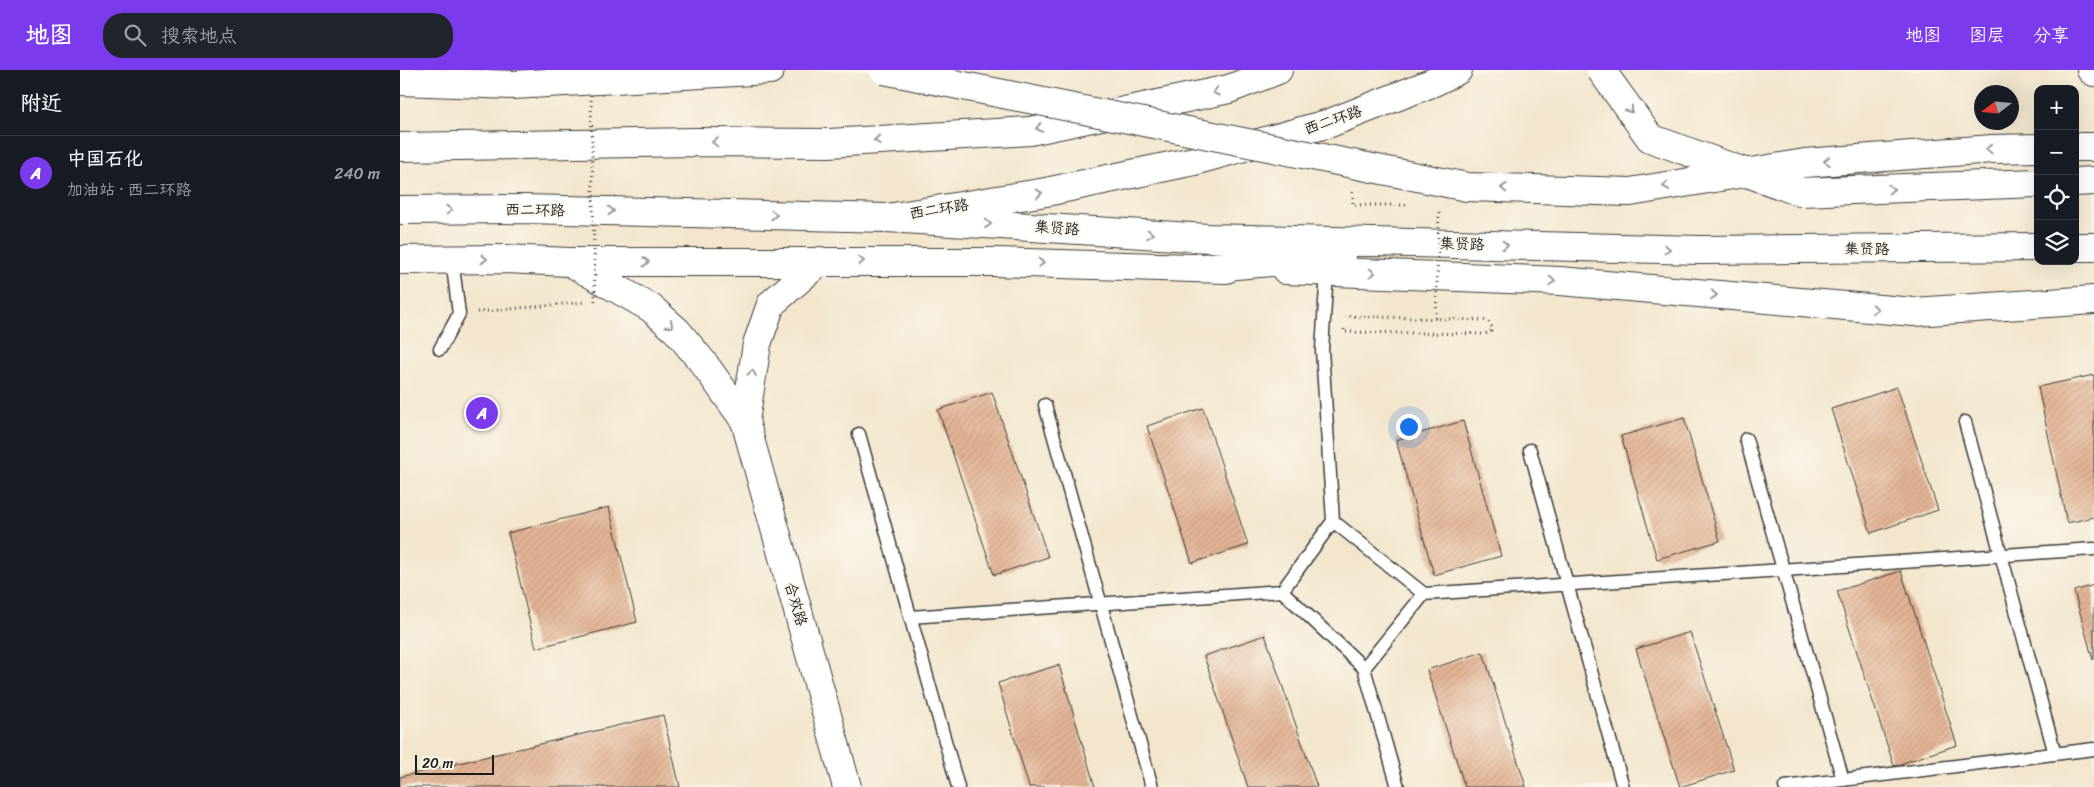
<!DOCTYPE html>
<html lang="zh">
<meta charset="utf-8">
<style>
:root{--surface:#171b24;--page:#20242c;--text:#f1f3f6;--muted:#9ea1a6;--line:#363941;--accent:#7c3aed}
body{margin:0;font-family:Sriracha,"LXGW WenKai TC",sans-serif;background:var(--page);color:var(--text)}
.controls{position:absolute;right:15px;top:15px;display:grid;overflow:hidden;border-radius:10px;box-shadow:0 5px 20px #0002}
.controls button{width:45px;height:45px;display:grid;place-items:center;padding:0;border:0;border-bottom:1px solid var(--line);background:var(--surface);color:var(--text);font:25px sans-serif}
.compass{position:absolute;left:1574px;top:15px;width:45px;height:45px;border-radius:50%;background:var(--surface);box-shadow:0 5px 20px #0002;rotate:254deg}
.scale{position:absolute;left:15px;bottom:12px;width:79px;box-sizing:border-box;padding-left:5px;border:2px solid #1c1c1c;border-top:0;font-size:14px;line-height:18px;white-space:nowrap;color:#1c1c1c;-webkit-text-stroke:4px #fbf7ec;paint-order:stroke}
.you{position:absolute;left:1008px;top:356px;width:18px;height:18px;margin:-12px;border:4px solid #fff;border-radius:50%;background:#1a73e8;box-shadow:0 0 0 8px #1a73e833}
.badge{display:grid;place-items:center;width:32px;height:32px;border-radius:50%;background:var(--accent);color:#fff;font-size:16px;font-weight:700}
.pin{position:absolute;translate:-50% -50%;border:2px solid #fff;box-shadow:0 1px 5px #0006}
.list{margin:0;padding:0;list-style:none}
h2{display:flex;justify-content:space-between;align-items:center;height:65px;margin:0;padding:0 20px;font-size:21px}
h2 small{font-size:16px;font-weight:400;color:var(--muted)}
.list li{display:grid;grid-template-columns:32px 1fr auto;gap:15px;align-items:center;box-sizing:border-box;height:75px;padding:0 20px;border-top:1px solid var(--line)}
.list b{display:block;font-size:19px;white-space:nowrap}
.list p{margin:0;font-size:16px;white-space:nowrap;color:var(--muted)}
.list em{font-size:16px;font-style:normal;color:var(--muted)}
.icon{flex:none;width:28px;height:28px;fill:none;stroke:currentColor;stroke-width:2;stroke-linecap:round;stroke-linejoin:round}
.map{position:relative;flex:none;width:1694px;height:717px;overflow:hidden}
header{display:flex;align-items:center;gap:30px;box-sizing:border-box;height:70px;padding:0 25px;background:var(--accent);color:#fff}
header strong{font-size:24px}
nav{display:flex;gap:28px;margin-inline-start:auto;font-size:18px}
.search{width:350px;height:45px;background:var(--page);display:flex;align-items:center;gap:12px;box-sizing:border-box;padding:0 18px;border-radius:20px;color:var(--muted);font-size:19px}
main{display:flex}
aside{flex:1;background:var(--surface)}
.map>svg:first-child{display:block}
</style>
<header>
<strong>地图</strong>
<div class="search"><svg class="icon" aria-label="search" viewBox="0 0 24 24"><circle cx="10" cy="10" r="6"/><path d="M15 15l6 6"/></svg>搜索地点</div>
<nav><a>地图</a><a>图层</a><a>分享</a></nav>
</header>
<main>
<aside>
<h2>附近<small></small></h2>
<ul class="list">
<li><span class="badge">A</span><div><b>中国石化</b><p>加油站 · 西二环路</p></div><em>240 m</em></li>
</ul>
</aside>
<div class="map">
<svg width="1694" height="717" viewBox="0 0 1694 717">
<defs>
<pattern id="building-hatch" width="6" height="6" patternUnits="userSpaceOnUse" patternTransform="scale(1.25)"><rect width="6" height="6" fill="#e3b494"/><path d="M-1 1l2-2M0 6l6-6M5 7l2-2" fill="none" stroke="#c29a7f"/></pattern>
</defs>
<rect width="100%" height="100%" fill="#fbf7ec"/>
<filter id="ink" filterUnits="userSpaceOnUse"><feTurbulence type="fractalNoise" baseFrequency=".02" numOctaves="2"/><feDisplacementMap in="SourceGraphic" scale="10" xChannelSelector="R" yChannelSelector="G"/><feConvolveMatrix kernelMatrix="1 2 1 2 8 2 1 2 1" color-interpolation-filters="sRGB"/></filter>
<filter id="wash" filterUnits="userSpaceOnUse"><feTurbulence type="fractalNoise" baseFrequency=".0096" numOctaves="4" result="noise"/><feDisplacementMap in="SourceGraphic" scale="20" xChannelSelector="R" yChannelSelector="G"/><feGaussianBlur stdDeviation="1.12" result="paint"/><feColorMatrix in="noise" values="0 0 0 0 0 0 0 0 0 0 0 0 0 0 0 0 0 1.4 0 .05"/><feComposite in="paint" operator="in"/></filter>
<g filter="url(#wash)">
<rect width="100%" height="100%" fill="#f3e6cd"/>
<g id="blocks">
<path fill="url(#building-hatch)" d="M1694,305V447L1667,453L1638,317Z
M1497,317L1538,440L1471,463L1431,339Z
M592,322L648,487L594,505L538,340Z
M803,338L848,475L792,493L747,356Z
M1284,348L1320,471L1257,489L1221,366Z
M1063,351L1101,486L1034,505L996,370Z
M209,437L237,552L136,578L108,463Z
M1501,501L1557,675L1494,696L1437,521Z
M1694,515V589L1693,590L1674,521Z
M1290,562L1334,700L1280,717L1236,579Z
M865,565L917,717H848L804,586Z
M1083,582L1126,717H1065L1027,600Z
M659,595L695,717H629L598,613Z
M263,645L280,717H0V707Z"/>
</g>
</g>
<g filter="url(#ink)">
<use href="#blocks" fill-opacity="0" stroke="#3c3a37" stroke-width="1"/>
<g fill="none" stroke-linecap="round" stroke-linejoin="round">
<g stroke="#3c3a37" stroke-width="15">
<path id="service" d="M927,201L922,280L933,451
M40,279L59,244L52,189
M645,335L752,717
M1565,352L1655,684
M459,364L558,717
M1346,369L1443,710
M1130,380L1223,717
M1024,524L1694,479
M510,547L882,521L964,598L1024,524L933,451L882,521
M964,598L998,717
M1385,717L1694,679"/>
</g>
<g stroke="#3c3a37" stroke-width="30">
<path id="tertiary" d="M0,11L113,15L370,0
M0,190L105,189L169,192H595L826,199
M170,192L251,238L277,261L305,295L345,351L447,717
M886,200L1160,211L1514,242L1694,230
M345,351L357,274L371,234L420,191"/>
</g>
<g stroke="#3c3a37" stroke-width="30">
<path id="trunk" d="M1691,0L1694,2
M0,77L295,72L429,73L630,61L829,19L878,0
M1675,77H1694
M1675,112L1694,111
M0,140L125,139L487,148L646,122L794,91L930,53L1034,12L1058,0
M487,148L808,168L1300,180L1638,177
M1675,177H1694
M801,198L941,186"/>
</g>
<path stroke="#3c3a37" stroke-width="3" stroke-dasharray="1 4" stroke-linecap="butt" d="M953,122V135H1009
M77,242L185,232
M944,259V262L1085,264L1091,261L1092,257L1088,251L1083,250L945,246"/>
<use href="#service" stroke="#fff" stroke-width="12"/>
<use href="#tertiary" stroke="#fff" stroke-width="28"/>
<use href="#trunk" stroke="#fff" stroke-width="28"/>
<g stroke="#3c3a37" stroke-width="30" stroke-linecap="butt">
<path id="trunk-bridge" d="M484,0L1067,117L1230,122L1405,93L1592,79L1638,78
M1201,0L1250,68L1400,122L1638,113"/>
</g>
<path stroke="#3c3a37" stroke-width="3" stroke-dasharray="1 4" stroke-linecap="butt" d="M191,25L195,231
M1036,248L1039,139"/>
<use href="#trunk-bridge" stroke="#fff" stroke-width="28"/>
</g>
<defs><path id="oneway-chevron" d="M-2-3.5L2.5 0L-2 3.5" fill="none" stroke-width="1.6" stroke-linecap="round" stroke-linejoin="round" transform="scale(1.25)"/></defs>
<g stroke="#999">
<use href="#oneway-chevron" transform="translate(816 22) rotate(168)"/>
<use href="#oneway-chevron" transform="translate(1230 40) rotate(54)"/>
<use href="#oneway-chevron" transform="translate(639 58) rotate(168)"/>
<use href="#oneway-chevron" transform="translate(477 70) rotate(176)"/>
<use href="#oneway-chevron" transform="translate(315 72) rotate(-179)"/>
<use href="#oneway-chevron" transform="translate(1589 79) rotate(177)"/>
<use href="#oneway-chevron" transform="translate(1427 91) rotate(176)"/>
<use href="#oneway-chevron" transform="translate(1266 116) rotate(171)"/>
<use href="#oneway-chevron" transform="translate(1104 118) rotate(-178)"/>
<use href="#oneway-chevron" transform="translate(1491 119) rotate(-2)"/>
<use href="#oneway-chevron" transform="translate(639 123) rotate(-9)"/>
<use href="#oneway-chevron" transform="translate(49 140) rotate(-1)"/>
<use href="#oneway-chevron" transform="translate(211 141) rotate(1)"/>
<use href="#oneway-chevron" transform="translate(374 145) rotate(1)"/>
<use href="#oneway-chevron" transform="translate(588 154) rotate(4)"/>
<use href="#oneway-chevron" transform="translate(750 164) rotate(4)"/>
<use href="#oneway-chevron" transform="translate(1105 175) rotate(1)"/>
<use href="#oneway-chevron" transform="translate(1267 179) rotate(1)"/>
<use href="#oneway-chevron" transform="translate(84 189)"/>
<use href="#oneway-chevron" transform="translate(461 191)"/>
<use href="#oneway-chevron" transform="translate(246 192)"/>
<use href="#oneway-chevron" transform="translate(641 193) rotate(2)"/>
<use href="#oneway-chevron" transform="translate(972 203) rotate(3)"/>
<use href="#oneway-chevron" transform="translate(1152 211) rotate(3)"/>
<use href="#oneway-chevron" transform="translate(1314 225) rotate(5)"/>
<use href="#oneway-chevron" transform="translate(1475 239) rotate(5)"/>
<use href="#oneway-chevron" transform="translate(270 255) rotate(41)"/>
<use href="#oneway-chevron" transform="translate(352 303) rotate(-82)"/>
</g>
</g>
<g text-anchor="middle" stroke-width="4" stroke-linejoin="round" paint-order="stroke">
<g font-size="15" fill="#1c1c1c" stroke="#fbf7ec">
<text transform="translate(933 50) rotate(-19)" y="5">西二环路</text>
<text transform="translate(539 139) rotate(-9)" y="5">西二环路</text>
<text transform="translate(135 140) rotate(1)" y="5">西二环路</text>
<text transform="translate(657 158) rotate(4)" y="5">集贤路</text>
<text transform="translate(1062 174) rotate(1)" y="5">集贤路</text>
<text x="1467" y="184">集贤路</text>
<text transform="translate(396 534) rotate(74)" y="5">合欢路</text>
</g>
</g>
</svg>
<div class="controls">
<button>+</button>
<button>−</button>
<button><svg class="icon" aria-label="locate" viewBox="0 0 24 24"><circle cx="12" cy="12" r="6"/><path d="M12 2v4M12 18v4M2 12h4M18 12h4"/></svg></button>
<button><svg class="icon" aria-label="layers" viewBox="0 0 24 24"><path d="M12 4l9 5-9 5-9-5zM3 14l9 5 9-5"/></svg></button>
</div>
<svg class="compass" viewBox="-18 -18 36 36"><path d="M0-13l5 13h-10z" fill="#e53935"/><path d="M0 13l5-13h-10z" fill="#9ea1a6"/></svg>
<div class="scale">20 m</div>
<div class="you"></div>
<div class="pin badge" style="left:82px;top:343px">A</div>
</div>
</main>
